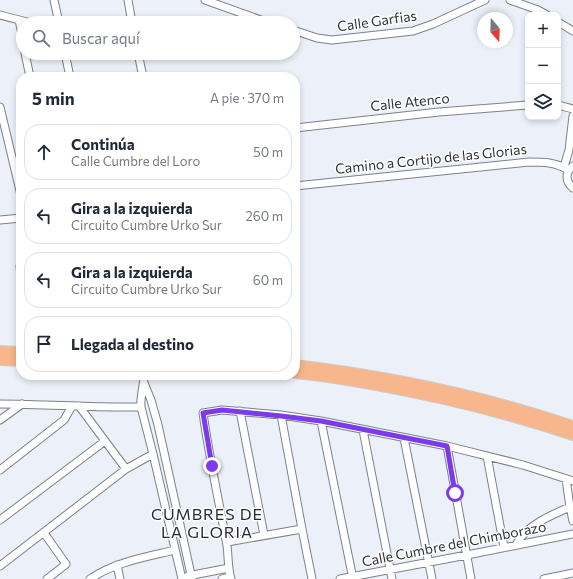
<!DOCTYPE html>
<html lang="es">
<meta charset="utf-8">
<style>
:root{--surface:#fff;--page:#f6f6f7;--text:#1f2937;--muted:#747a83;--line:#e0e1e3}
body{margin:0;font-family:Commissioner,sans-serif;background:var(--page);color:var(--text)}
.controls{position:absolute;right:12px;top:12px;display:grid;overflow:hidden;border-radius:8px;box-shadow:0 2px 6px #0003}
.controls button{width:36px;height:36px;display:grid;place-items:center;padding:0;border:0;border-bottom:1px solid var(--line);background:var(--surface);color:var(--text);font:20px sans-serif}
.compass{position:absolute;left:477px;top:12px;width:36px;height:36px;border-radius:50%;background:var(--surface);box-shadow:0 2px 6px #0003;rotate:161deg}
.stop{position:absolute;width:12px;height:12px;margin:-9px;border:3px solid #7c3aed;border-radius:50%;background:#fff}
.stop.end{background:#7c3aed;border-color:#fff;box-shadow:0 1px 4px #0008}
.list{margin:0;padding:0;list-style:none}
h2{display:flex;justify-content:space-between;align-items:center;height:52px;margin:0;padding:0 16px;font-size:17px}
h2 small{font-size:13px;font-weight:400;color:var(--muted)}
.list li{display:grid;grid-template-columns:26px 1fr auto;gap:12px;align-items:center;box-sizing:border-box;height:56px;margin:0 8px 8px;padding:0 8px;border:1px solid var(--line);border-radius:16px}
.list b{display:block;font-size:15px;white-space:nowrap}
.list p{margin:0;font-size:13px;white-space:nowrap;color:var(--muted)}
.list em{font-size:13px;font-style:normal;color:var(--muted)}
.icon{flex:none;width:22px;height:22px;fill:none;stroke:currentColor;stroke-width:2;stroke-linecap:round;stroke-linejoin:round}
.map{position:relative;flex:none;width:573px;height:579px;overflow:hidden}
.search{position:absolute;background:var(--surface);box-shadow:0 2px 6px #0003;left:16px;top:16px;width:284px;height:44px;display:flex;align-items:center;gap:10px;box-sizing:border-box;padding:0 14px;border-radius:22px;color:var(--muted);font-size:15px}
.panel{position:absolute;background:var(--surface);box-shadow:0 2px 6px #0003;left:16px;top:72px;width:284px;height:308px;border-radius:16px}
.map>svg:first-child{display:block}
</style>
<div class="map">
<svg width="573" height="579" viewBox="0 0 573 579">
<rect width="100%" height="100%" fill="#ecf1f9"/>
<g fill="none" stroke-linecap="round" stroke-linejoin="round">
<g stroke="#7c8188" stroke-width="9">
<path id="minor" d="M54,0L59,23
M128,0L132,23
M205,0L269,23
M510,0L538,10L547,15
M0,15L31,23
M19,20L23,39
M558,22L573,31
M293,30L317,38L332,40L413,31L433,24L485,0
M25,53L30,77
M65,53L70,77
M138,53L143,77
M558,105L573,109
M0,107L21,195
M295,128L439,112L528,105
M573,166C565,172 565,181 573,188
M564,167L569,150L573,116
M295,186L529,162C543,162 556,162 568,170
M0,220L21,218
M21,264L20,266L21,277
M144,375C144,386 140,396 141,407L153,454L182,579
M144,383L151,400L158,425L192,579
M0,404C47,404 94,408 141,407
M79,406L126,469
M240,411L264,535
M281,415L302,529L312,579
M0,420L22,404
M321,421L353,579
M363,430L392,579
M404,438L432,579
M447,446L471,579
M487,456L504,547
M0,470L64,420L72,406
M566,479L570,507L573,521
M0,520L105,441
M44,533L66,564L65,565L47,579
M227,542L302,529
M516,545C525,526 551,515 570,507
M117,565L120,579
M0,566L126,469L153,454
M188,576L229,568
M90,579C115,562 146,557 175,550
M222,579L230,577
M231,579C227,566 229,553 226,540C218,497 209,456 203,413L222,410L281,415L321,421L447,446L523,465L573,481
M340,579L467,555L573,534
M544,579L573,573"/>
</g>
<g stroke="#cdcece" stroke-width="12">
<path id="highway" d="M0,351L21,352
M0,360L21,361
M295,365C389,376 483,396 573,426
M295,373C345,378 395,388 444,399C488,409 531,421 573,435"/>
</g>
<use href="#minor" stroke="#fff" stroke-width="7"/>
<use href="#highway" stroke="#f7b68b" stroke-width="10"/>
</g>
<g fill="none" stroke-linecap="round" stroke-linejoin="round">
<path stroke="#7c3aed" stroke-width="5" d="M212,466L203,413L222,410L281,416L321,421L447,446L455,493"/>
</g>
<g text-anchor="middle" stroke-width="3" stroke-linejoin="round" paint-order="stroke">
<g font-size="14" fill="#2f3134" stroke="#fff">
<text transform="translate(377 21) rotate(-8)" y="5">Calle Garfias</text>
<text transform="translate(410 102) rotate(-6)" y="5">Calle Atenco</text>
<text transform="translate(431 159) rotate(-6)" y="5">Camino a Cortijo de las Glorias</text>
<text transform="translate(454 544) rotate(-11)" y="5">Calle Cumbre del Chimborazo</text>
</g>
<g font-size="16" letter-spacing="1" fill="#262a30" stroke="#fff">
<text x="207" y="520">CUMBRES DE<tspan x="207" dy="18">LA GLORIA</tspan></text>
</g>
</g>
</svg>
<div class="controls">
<button>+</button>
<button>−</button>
<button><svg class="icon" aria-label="layers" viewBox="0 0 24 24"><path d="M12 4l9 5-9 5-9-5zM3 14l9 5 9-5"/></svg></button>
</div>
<svg class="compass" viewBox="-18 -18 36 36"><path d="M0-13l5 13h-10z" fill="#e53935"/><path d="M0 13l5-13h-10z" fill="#747a83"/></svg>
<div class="stop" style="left:455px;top:493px"></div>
<div class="stop end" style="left:212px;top:466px"></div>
<div class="search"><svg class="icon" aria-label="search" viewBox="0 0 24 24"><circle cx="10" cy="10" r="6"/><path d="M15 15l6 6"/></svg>Buscar aquí</div>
<section class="panel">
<h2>5 min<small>A pie · 370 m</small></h2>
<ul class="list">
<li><svg class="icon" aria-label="ahead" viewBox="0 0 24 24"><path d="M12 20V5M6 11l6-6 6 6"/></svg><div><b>Continúa</b><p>Calle Cumbre del Loro</p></div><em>50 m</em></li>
<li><svg class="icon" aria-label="left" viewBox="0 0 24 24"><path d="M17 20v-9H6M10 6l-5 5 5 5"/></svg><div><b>Gira a la izquierda</b><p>Circuito Cumbre Urko Sur</p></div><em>260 m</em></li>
<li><svg class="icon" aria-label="left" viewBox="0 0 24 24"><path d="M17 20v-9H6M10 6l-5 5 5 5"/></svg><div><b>Gira a la izquierda</b><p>Circuito Cumbre Urko Sur</p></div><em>60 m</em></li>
<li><svg class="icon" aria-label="arrive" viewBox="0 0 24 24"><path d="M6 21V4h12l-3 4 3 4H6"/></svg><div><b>Llegada al destino</b></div></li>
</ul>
</section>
</div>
